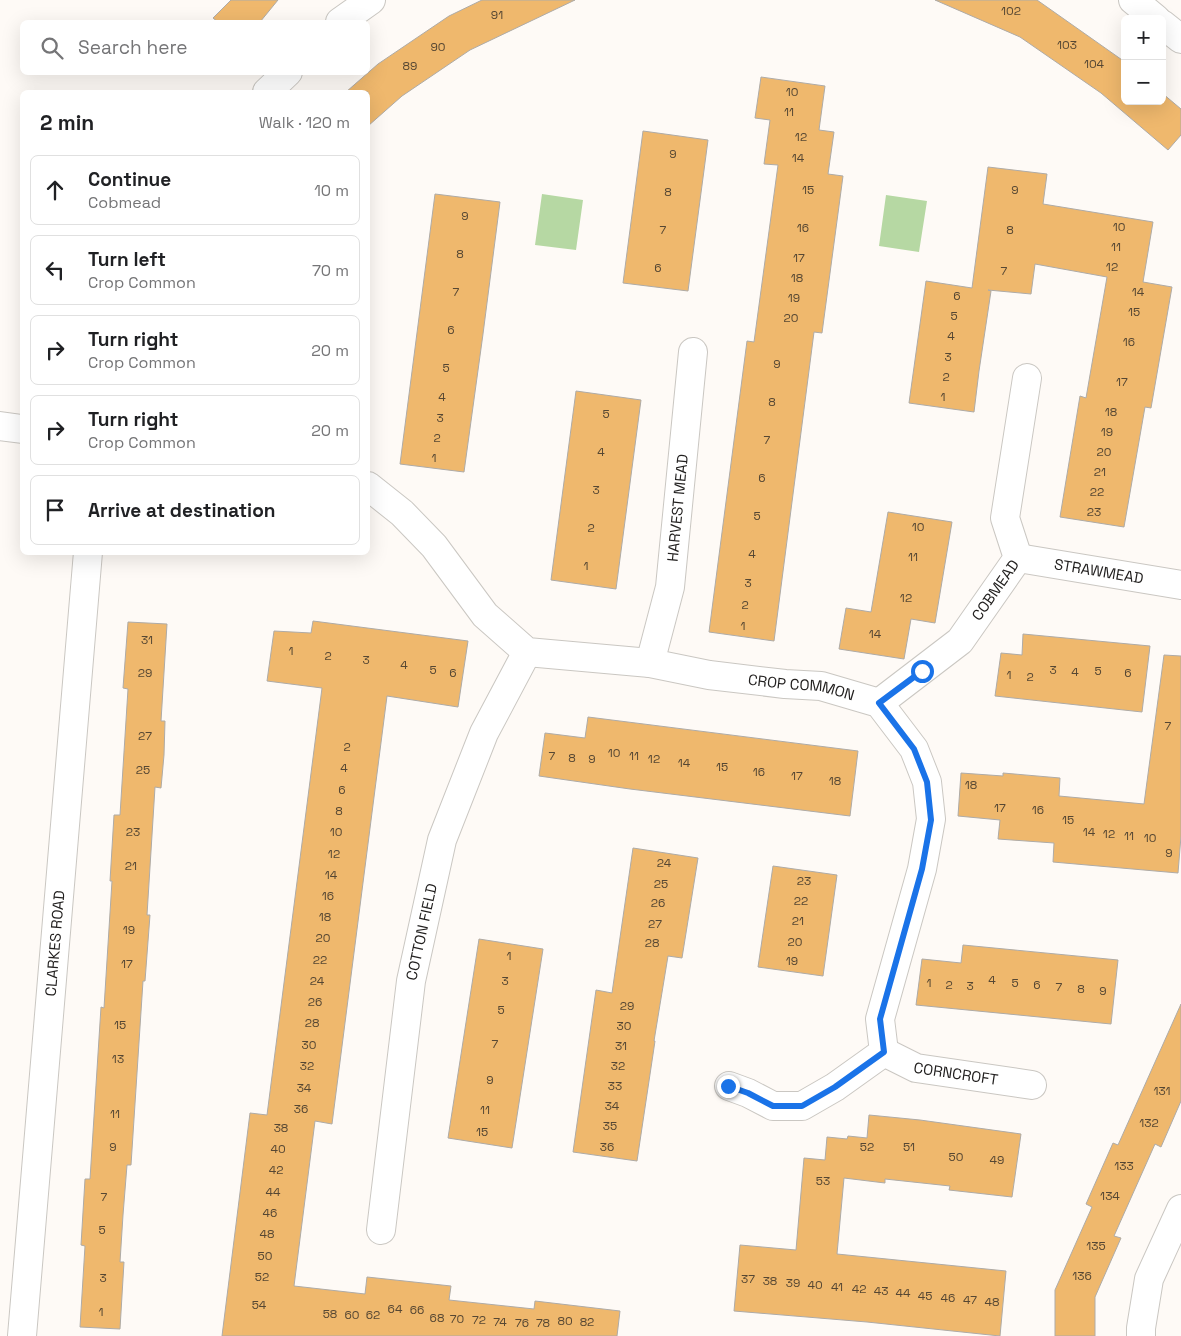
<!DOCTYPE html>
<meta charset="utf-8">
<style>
:root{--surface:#fff;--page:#f6f6f6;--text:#202124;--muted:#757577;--line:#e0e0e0}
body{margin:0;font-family:"Space Grotesk",sans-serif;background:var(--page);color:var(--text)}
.controls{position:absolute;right:15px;top:15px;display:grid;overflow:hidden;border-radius:8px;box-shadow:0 5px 20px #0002}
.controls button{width:45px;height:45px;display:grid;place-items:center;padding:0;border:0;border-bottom:1px solid var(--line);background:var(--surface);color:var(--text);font:25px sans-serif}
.stop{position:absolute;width:15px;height:15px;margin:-11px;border:4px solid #1a73e8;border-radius:50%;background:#fff}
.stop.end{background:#1a73e8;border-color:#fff;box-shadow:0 1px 5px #0008}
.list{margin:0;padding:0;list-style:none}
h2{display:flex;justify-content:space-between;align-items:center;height:65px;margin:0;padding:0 20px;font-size:21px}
h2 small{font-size:16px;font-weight:400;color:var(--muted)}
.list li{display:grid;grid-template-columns:32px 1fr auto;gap:15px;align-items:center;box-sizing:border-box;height:70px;margin:0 10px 10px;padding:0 10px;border:1px solid var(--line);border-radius:8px}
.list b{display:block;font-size:19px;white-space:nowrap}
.list p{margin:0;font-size:16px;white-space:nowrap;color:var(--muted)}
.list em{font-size:16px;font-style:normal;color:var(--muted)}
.icon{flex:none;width:28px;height:28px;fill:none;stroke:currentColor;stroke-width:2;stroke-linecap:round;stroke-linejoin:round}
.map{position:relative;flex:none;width:1181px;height:1336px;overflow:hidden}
.search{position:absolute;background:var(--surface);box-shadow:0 5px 20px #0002;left:20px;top:20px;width:350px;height:55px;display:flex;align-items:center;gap:12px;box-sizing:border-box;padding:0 18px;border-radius:8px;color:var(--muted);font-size:19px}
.panel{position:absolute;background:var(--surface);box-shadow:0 5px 20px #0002;left:20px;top:90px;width:350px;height:465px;border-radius:8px}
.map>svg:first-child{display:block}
</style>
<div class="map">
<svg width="1181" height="1336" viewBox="0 0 1181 1336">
<rect width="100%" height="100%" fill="#fefaf6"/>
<path fill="#b6d8a3" d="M542,194L583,200L576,250L535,245Z
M886,195L927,201L919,252L879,246Z"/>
<path fill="#efb86d" stroke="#aeaba7" d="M231,0H278L260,22H218L213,18Z
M482,0H575L470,50L402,96L368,126V92H346L378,64L449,16Z
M935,0H1037L1125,62V101H1162V93L1181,109V135L1168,150L1101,93L1020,37Z
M761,77L825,86L819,130L834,132L828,174L843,176L822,333L814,332L774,641L709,632L747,341L754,342L778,165L764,164L770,120L755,118Z
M643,131L708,140L688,291L623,283Z
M988,167L1047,174L1043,204L1153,222L1143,282L1172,287L1151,408L1145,407L1124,527L1060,517L1080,396L1086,398L1107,277L1035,264L1031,294L988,290L991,291L979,371L974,412L909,403L926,281L972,288Z
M435,194L500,202L483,334L464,472L400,464Z
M576,391L641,400L616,589L551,580Z
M888,512L952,522L935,623L911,619L904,659L839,649L846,608L871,612Z
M313,621L468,641L458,707L387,696L332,1124L315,1121L294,1286L365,1294L367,1277L451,1286L449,1300L534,1309L535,1301L620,1311L617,1336H222L250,1113L267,1115L322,688L267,681L274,631L311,633Z
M128,622L167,624L161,721H165L164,755L161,788L155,787L147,915H150L145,981H143L131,1165H127L123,1215L120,1262H124L120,1329L80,1327L85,1246L81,1245L85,1179H90L101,1007L104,1008L112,881H110L114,815H120L128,689L123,688Z
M1023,634L1150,646L1142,712L995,696L1001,653L1022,655Z
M1164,655L1181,656V836L1178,873L1053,862L1054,843L998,839L1000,820L958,816L961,773L1003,776V773L1060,778L1059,796L1144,804Z
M588,717L858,751L850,816L630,789L539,776L545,733L585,738Z
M633,848L698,858L682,958L668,956L654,1041H655L637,1161L573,1152L596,990L612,993Z
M773,866L837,875L823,976L758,967Z
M479,939L543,949L512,1148L448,1138Z
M963,945L1118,960L1111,1024L916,1005L922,959L961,963Z
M1181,1004V1101L1161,1147L1155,1144L1114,1236L1121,1238L1095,1297V1336H1055V1290L1092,1207L1086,1204L1113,1143L1118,1145Z
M869,1115L920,1120L1021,1134L1012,1197L949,1190L950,1186L885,1179V1183L844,1178L837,1254L1006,1271L1000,1336L867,1322L734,1311L740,1245L796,1250L804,1158L825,1160L827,1137L847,1139L848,1136L867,1138Z"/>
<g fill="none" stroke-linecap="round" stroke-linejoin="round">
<g stroke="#cac7c2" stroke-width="30">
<g id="street">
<path d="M1133,0L1156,19"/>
<path d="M340,22L371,0"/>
<path d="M1162,24L1181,39"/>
<path d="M267,92L288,72"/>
<path d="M0,426L22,429"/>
<path id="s1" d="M368,486L402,513L434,546L485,615L527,652L650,663L709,675L785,684L821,686L879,703L914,749L927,782L931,819L922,869L880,1019L884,1052L835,1087L802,1106H773L748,1093L729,1086"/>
<path id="s2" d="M1018,558L1181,585"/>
<path id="s3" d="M650,663L670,587L693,352"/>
<path id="s4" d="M879,703L960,641L1018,558L1005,518L1027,378"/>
<path id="s5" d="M884,1052L916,1068L1032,1085"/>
<path id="s6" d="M381,1230L411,981L442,840L484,733L527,652"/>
<path id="s7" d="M22,1336L88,552"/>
<path d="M1141,1336V1328L1149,1279L1181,1209"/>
</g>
</g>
<use href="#street" stroke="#fff" stroke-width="28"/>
</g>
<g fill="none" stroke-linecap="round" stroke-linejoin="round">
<path stroke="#1a73e8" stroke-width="6" d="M728,1086L748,1093L773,1106H802L835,1087L884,1052L880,1019L922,869L931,820L927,782L914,749L879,703L922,671"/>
</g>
<g text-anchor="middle" stroke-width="4.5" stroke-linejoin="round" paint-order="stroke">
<g font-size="12" fill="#564733">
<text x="1011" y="15">102</text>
<text x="497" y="19">91</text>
<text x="1067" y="49">103</text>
<text x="438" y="51">90</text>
<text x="1094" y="68">104</text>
<text x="410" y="70">89</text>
<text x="792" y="96">10</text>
<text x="789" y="116">11</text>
<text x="801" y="141">12</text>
<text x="673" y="158">9</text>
<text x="798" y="162">14</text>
<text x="808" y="194">15</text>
<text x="1015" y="194">9</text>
<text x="668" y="196">8</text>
<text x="465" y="220">9</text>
<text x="1119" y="231">10</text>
<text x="803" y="232">16</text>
<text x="663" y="234">7</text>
<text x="1010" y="234">8</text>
<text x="1116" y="251">11</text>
<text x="460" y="258">8</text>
<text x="799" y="262">17</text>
<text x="1112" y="271">12</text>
<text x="658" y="272">6</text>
<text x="1004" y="275">7</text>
<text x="797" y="282">18</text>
<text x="456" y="296">7</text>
<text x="1138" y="296">14</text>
<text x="957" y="300">6</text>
<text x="794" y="302">19</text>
<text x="1134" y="316">15</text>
<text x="954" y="320">5</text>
<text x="791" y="322">20</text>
<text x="451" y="334">6</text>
<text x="951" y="340">4</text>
<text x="1129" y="346">16</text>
<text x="948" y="361">3</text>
<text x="777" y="368">9</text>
<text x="446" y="372">5</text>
<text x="946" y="381">2</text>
<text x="1122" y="386">17</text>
<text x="442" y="401">4</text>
<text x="943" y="401">1</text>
<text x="772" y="406">8</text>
<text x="1111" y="416">18</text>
<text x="606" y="418">5</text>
<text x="440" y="422">3</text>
<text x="1107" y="436">19</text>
<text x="437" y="442">2</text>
<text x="767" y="444">7</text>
<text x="601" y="456">4</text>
<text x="1104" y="456">20</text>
<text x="434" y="462">1</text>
<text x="1100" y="476">21</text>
<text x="762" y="482">6</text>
<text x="596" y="494">3</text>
<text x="1097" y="496">22</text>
<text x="1094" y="516">23</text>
<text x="757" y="520">5</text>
<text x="918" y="531">10</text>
<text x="591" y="532">2</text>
<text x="752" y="558">4</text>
<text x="913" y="561">11</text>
<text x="586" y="570">1</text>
<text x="748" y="587">3</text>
<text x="906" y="602">12</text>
<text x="745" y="609">2</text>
<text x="743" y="630">1</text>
<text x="875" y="638">14</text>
<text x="147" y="644">31</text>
<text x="291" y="655">1</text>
<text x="328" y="660">2</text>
<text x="366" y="664">3</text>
<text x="404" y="669">4</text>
<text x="433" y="674">5</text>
<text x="1053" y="674">3</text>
<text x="1098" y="675">5</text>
<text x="1075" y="676">4</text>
<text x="145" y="677">29</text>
<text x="453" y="677">6</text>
<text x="1128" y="677">6</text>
<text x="1009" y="679">1</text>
<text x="1030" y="681">2</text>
<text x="1168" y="730">7</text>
<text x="145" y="740">27</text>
<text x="347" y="751">2</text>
<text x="614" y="757">10</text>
<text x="552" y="760">7</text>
<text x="634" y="760">11</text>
<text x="572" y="762">8</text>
<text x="592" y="763">9</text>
<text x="654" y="763">12</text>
<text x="684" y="767">14</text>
<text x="722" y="771">15</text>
<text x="344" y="772">4</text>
<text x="143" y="774">25</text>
<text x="759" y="776">16</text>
<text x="797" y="780">17</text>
<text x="835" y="785">18</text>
<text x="971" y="789">18</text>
<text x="342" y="794">6</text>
<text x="1000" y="812">17</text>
<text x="1038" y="814">16</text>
<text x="339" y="815">8</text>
<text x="1068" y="824">15</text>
<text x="133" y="836">23</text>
<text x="336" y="836">10</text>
<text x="1089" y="836">14</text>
<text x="1109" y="838">12</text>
<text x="1129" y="840">11</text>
<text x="1150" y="842">10</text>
<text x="1169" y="857">9</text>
<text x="334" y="858">12</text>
<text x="664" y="867">24</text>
<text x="131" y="870">21</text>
<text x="331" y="879">14</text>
<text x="804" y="885">23</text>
<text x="661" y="888">25</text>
<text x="328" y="900">16</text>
<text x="801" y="905">22</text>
<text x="658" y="907">26</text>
<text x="325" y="921">18</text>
<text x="798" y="925">21</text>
<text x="655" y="928">27</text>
<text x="129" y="934">19</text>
<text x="323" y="942">20</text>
<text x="795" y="946">20</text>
<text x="652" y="947">28</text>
<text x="509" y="960">1</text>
<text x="320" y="964">22</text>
<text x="792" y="965">19</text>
<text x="127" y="968">17</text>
<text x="992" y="984">4</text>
<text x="317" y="985">24</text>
<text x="505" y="985">3</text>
<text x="929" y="987">1</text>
<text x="1015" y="987">5</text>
<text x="949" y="989">2</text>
<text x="1037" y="989">6</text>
<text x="970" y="990">3</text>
<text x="1059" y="991">7</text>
<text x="1081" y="993">8</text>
<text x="1103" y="995">9</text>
<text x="315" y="1006">26</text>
<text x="627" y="1010">29</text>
<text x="501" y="1014">5</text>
<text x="312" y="1027">28</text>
<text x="120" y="1029">15</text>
<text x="624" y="1030">30</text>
<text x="495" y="1048">7</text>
<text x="309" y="1049">30</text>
<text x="621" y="1050">31</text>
<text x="118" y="1063">13</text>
<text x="307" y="1070">32</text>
<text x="618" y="1070">32</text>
<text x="490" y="1084">9</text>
<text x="615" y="1090">33</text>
<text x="304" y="1092">34</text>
<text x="1162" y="1095">131</text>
<text x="612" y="1110">34</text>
<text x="301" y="1113">36</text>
<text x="485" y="1114">11</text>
<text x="115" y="1118">11</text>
<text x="1149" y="1127">132</text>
<text x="610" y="1130">35</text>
<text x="281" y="1132">38</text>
<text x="482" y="1136">15</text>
<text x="113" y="1151">9</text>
<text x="607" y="1151">36</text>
<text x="867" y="1151">52</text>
<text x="909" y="1151">51</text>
<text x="278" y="1153">40</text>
<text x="956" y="1161">50</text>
<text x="997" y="1164">49</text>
<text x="1124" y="1170">133</text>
<text x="276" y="1174">42</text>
<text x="823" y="1185">53</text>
<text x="273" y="1196">44</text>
<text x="1110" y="1200">134</text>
<text x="104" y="1201">7</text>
<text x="270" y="1217">46</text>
<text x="102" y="1234">5</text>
<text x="267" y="1238">48</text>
<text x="1096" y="1250">135</text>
<text x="265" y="1260">50</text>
<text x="1082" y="1280">136</text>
<text x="262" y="1281">52</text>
<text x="103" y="1282">3</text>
<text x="748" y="1283">37</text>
<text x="770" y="1285">38</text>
<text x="793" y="1287">39</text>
<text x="815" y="1289">40</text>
<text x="837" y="1291">41</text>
<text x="859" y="1293">42</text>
<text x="881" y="1295">43</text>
<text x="903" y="1297">44</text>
<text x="925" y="1300">45</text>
<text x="948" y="1302">46</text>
<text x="970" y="1304">47</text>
<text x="992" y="1306">48</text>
<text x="259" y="1309">54</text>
<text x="395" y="1313">64</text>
<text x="417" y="1314">66</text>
<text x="101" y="1316">1</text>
<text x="330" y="1318">58</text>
<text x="352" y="1319">60</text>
<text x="373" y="1319">62</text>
<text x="437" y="1322">68</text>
<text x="457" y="1323">70</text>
<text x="479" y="1324">72</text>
<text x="565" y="1325">80</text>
<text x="500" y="1326">74</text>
<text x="587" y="1326">82</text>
<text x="522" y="1327">76</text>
<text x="543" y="1327">78</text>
</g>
<g font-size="15" fill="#232120" stroke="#fff">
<text dy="5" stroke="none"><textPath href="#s3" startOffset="158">HARVEST MEAD</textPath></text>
<text dy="5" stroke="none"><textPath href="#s2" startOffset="82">STRAWMEAD</textPath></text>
<text dy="5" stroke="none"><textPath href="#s4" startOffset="164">COBMEAD</textPath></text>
<text dy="5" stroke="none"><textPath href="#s1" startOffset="508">CROP COMMON</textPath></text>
<text dy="5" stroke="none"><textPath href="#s6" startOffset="301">COTTON FIELD</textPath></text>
<text dy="5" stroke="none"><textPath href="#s7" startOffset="394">CLARKES ROAD</textPath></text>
<text dy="5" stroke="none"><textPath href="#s5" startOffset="76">CORNCROFT</textPath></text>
</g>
</g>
</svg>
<div class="controls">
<button>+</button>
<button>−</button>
</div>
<div class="stop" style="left:922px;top:671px"></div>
<div class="stop end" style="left:728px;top:1086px"></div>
<div class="search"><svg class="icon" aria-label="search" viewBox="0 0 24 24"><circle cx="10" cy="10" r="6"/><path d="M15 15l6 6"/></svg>Search here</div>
<section class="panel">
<h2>2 min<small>Walk · 120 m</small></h2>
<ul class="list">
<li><svg class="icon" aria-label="ahead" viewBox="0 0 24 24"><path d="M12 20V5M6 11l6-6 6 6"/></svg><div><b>Continue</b><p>Cobmead</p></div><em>10 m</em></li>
<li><svg class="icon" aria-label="left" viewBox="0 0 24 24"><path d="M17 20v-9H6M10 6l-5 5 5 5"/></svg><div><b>Turn left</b><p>Crop Common</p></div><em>70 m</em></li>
<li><svg class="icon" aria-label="right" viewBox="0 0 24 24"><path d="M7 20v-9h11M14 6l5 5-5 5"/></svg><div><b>Turn right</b><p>Crop Common</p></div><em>20 m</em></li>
<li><svg class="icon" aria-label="right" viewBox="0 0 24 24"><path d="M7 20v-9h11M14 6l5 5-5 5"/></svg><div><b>Turn right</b><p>Crop Common</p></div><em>20 m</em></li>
<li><svg class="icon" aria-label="arrive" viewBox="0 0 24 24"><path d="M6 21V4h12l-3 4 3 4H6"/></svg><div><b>Arrive at destination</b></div></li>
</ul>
</section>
</div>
